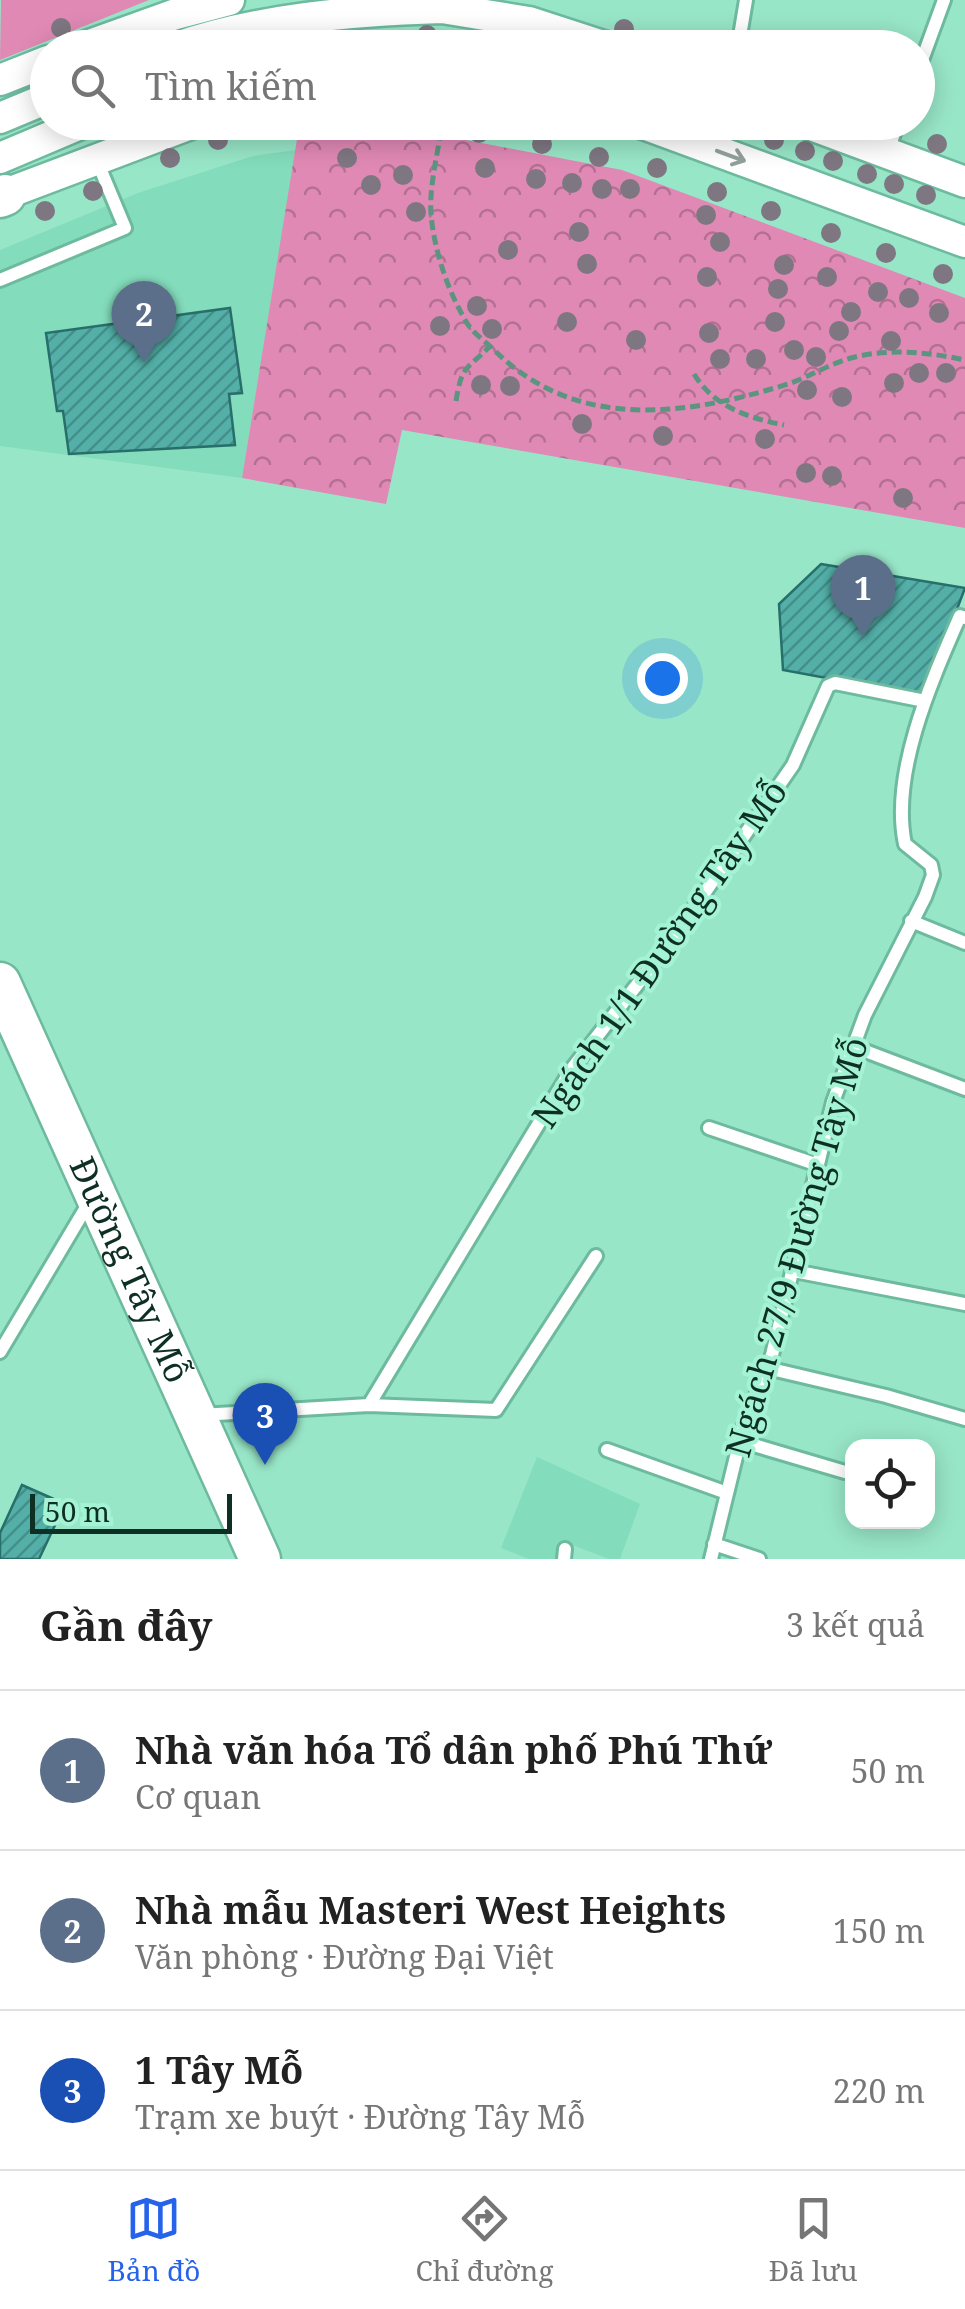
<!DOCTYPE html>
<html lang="vi">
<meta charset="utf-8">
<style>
:root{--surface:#fff;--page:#f6f6f6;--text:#222;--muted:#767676;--line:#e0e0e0;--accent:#2563eb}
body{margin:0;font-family:"Noto Serif",serif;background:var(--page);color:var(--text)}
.controls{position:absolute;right:30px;bottom:30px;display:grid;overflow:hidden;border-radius:20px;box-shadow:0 5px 25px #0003}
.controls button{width:90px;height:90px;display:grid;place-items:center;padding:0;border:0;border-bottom:2px solid var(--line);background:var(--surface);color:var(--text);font:50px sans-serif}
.scale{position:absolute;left:30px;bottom:25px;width:202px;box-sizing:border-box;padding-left:10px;border:5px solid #0e2f24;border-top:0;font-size:28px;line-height:35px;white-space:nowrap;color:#0e2f24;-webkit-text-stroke:8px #a5f3d5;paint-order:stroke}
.you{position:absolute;left:662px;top:678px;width:35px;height:35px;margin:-25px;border:8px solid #fff;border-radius:50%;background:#1a73e8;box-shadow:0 0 0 15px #1a73e833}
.badge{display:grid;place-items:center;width:65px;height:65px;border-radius:50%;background:var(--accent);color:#fff;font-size:32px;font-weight:700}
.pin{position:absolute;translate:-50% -82px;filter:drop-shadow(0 2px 5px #0008)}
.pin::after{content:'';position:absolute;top:52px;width:35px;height:30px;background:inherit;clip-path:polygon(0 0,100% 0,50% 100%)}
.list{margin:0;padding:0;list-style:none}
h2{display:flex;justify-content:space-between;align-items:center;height:130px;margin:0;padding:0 40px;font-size:42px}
h2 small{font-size:32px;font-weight:400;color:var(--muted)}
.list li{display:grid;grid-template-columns:65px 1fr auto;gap:30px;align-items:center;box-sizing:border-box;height:160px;padding:0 40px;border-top:2px solid var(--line)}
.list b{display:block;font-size:38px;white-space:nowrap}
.list p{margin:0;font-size:32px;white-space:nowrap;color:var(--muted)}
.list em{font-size:32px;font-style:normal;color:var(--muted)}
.icon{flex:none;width:55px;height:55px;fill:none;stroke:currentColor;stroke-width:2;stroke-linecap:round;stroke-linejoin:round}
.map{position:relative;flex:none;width:965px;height:1559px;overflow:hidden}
.search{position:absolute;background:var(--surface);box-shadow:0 5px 25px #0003;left:30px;right:30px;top:30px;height:110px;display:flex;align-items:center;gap:25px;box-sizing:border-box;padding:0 35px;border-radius:55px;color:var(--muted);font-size:38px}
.sheet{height:610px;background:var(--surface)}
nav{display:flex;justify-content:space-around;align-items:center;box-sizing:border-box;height:140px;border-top:2px solid var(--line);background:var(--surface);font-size:28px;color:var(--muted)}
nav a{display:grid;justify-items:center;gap:5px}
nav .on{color:var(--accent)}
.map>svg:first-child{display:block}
</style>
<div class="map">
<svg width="965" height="1559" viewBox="0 0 965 1559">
<defs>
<pattern id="park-crowns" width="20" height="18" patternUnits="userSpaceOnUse" patternTransform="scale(2.5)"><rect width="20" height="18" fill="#e089b5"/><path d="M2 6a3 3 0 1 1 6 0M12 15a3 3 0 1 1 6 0" fill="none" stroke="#b47093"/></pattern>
<pattern id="building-hatch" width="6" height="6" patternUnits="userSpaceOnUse" patternTransform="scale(2.5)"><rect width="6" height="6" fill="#53afa8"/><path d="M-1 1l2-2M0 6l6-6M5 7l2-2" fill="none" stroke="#438f89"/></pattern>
</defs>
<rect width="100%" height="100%" fill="#98e6c8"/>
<path fill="#83dcbc" d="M296,150L242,478L0,446V250L138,193L253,156Z
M537,1457L640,1504L620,1559H609L562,1541L555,1559H529L501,1548Z"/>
<path fill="#e089b5" d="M1,0H149L0,60Z"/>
<path fill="url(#park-crowns)" d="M419,131L622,170L965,298V528L402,430L386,504L242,478L297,139Z"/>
<path fill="url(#building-hatch)" stroke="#286f6a" stroke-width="2.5" d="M230,308L242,393L229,394L235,445L69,454L63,411H57L46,333Z
M821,564L965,588L924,696L783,670L779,604Z
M22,1485L65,1504L39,1559H0V1533Z"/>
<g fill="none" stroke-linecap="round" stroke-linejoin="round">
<g stroke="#6dba9e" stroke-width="18">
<path id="service" d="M738,48L746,0
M918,71L944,0
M888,151L898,122
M0,280L125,228L97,161
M911,921L965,943
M852,1046L965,1089
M709,1128L818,1165
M794,1271L965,1304
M0,1352L91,1199
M767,1368L886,1396L965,1419
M369,1405L571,1070L674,937L793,765L828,686L835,683L925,701
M200,1415L369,1405L496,1410L596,1256
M740,1441L845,1472
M607,1450L727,1493
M714,1544L759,1559
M564,1559L565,1549
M711,1559L743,1428L772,1355L833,1102L865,1015L925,897L933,875L931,865L905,844C890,773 932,680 960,616L965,618"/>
</g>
<g stroke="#6dba9e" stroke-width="35">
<path id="tertiary" d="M424,2L442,8L529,22L609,48
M81,48L176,14L229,0
M174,48C261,18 351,11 442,8
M0,80L48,61
M0,118L48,98
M638,122L965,242
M803,122L965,182
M0,158L85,122
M0,196L196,122"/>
</g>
<g stroke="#6dba9e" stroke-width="45">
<g id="primary">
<path d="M0,197L5,195"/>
<path id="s1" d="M0,983L260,1559"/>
</g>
</g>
<path stroke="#5b957f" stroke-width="5" stroke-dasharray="10 5" stroke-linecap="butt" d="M441,131C437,157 429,188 431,214C434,250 448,292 467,323C473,333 485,341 494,350C577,432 685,416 788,384C809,377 829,364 851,358C888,348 928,352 965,360
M694,374C714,407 749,418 784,425
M456,401C462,364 466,371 490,346"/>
<use href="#service" stroke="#fff" stroke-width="12"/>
<use href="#tertiary" stroke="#fff" stroke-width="30"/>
<use href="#primary" stroke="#fff" stroke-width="40"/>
</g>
<g fill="#7e7782">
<circle cx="61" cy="28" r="10"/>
<circle cx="624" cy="29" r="10"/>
<circle cx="427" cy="35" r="10"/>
<circle cx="479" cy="133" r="10"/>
<circle cx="218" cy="140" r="10"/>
<circle cx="774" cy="140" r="10"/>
<circle cx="542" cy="144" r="10"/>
<circle cx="937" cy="144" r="10"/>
<circle cx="805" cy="151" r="10"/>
<circle cx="599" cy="157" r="10"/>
<circle cx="170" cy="158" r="10"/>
<circle cx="347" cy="158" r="10"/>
<circle cx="833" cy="161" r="10"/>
<circle cx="485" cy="168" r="10"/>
<circle cx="657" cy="168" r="10"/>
<circle cx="867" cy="174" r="10"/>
<circle cx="403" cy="175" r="10"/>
<circle cx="536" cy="179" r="10"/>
<circle cx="572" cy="183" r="10"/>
<circle cx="894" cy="184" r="10"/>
<circle cx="371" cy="185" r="10"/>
<circle cx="602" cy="189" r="10"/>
<circle cx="630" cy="189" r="10"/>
<circle cx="93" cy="191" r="10"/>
<circle cx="717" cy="192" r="10"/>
<circle cx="926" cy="195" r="10"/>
<circle cx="45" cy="211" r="10"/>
<circle cx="771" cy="211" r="10"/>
<circle cx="416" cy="212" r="10"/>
<circle cx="706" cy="215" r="10"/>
<circle cx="579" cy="232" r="10"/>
<circle cx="831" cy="233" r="10"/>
<circle cx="720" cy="242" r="10"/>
<circle cx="508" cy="250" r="10"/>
<circle cx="886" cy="253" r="10"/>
<circle cx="587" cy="264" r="10"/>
<circle cx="784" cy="265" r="10"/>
<circle cx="943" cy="274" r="10"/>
<circle cx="707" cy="277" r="10"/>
<circle cx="827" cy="277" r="10"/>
<circle cx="778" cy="289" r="10"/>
<circle cx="878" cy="292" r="10"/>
<circle cx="909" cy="298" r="10"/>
<circle cx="477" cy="306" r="10"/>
<circle cx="851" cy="312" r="10"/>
<circle cx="939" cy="313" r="10"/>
<circle cx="567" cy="322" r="10"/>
<circle cx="775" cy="322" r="10"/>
<circle cx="440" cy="326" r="10"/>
<circle cx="492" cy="329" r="10"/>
<circle cx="839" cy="331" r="10"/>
<circle cx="709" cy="333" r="10"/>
<circle cx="636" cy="340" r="10"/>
<circle cx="891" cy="341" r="10"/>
<circle cx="794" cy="350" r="10"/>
<circle cx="816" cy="357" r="10"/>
<circle cx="720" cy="359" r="10"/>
<circle cx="756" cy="359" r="10"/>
<circle cx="919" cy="373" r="10"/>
<circle cx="946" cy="373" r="10"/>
<circle cx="894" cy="383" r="10"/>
<circle cx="481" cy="385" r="10"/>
<circle cx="510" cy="386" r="10"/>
<circle cx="807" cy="390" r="10"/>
<circle cx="842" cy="397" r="10"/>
<circle cx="582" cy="424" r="10"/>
<circle cx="663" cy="436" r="10"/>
<circle cx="765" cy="439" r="10"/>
<circle cx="806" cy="473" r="10"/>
<circle cx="832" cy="476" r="10"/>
<circle cx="903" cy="498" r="10"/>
</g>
<defs><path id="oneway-shaft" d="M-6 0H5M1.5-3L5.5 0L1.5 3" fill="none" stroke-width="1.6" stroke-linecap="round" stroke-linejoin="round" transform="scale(2.5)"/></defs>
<use stroke="#93a19c" href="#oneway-shaft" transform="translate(731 156) rotate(20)"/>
<g text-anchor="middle" stroke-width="8" stroke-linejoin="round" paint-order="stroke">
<g font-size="35" fill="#0e2f24" stroke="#a5f3d5">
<text transform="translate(660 954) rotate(-55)" y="12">Ngách 1/1 Đường Tây Mỗ</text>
<text transform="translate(797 1247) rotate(-74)" y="12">Ngách 27/9 Đường Tây Mỗ</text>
<text dy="12" stroke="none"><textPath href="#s1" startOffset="315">Đường Tây Mỗ</textPath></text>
</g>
</g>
</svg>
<div class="controls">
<button><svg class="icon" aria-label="locate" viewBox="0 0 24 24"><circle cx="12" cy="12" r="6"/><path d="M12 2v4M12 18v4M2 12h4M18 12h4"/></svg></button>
</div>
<div class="scale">50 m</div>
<div class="you"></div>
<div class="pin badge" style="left:863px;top:637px;background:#5c6f8a">1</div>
<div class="pin badge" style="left:144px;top:363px;background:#5c6f8a">2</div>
<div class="pin badge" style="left:265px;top:1465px;background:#1a4fb4">3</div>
<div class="search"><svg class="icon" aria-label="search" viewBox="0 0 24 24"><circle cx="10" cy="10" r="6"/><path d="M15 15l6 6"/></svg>Tìm kiếm</div>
</div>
<section class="sheet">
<h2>Gần đây<small>3 kết quả</small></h2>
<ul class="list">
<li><span class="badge" style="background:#5c6f8a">1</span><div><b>Nhà văn hóa Tổ dân phố Phú Thứ</b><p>Cơ quan</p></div><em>50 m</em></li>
<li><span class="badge" style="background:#5c6f8a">2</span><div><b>Nhà mẫu Masteri West Heights</b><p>Văn phòng · Đường Đại Việt</p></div><em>150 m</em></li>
<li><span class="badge" style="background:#1a4fb4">3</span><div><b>1 Tây Mỗ</b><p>Trạm xe buýt · Đường Tây Mỗ</p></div><em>220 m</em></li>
</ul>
</section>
<nav>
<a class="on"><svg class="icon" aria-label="map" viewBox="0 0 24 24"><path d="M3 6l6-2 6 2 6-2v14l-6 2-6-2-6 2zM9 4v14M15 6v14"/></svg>Bản đồ</a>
<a><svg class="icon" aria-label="directions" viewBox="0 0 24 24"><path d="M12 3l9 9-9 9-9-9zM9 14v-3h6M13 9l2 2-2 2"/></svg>Chỉ đường</a>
<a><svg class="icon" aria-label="saved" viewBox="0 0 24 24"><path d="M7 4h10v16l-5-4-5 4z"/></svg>Đã lưu</a>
</nav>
